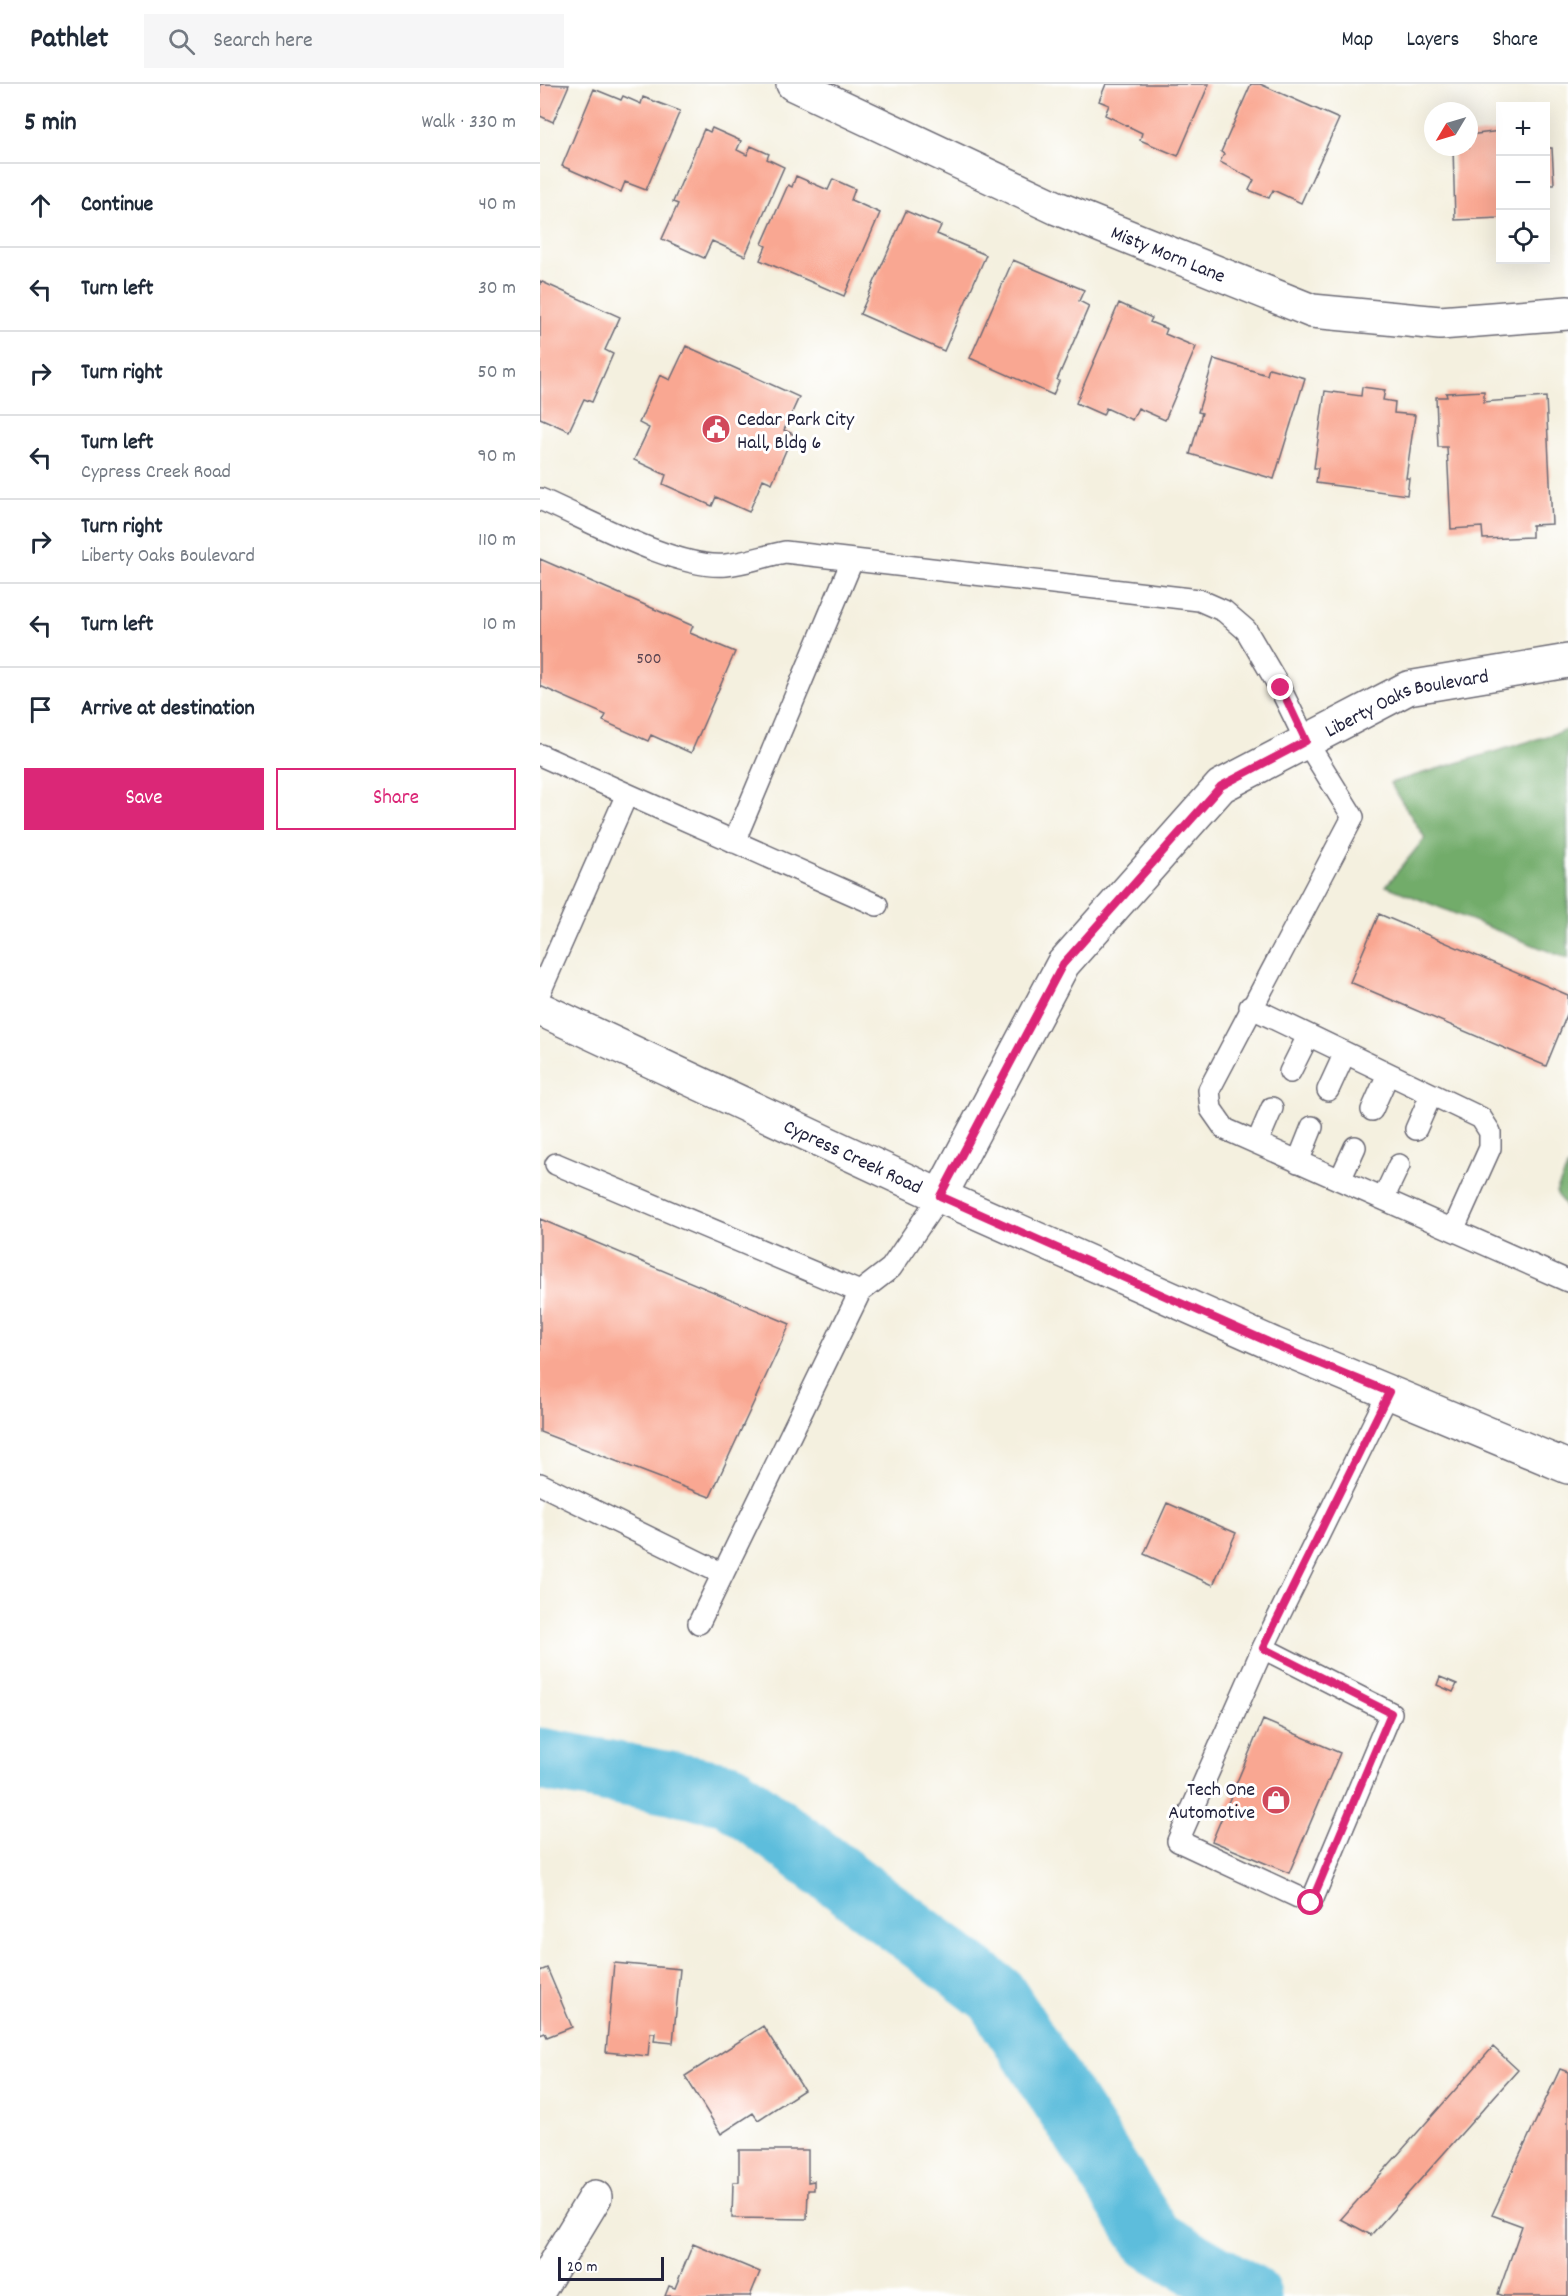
<!DOCTYPE html>
<meta charset="utf-8">
<style>
:root{--surface:#fff;--page:#f6f6f7;--text:#1f2937;--muted:#747a83;--line:#e0e1e3;--accent:#db2777}
body{margin:0;font-family:Dekko,sans-serif;background:var(--page);color:var(--text)}
.controls{position:absolute;right:18px;top:18px;display:grid;overflow:hidden;border-radius:0px;box-shadow:0 6px 24px #0002}
.controls button{width:54px;height:54px;display:grid;place-items:center;padding:0;border:0;border-bottom:2px solid var(--line);background:var(--surface);color:var(--text);font:30px sans-serif}
.compass{position:absolute;left:884px;top:18px;width:54px;height:54px;border-radius:50%;background:var(--surface);box-shadow:0 6px 24px #0002;rotate:232deg}
.scale{position:absolute;left:18px;bottom:15px;width:106px;box-sizing:border-box;padding-left:6px;border:3px solid #22223b;border-top:0;font-size:16px;line-height:21px;white-space:nowrap;color:#22223b;-webkit-text-stroke:4px #fff;paint-order:stroke}
.stop{position:absolute;width:18px;height:18px;margin:-14px;border:4px solid #db2777;border-radius:50%;background:#fff}
.stop.end{background:#db2777;border-color:#fff;box-shadow:0 2px 6px #0008}
.list{margin:0;padding:0;list-style:none}
h2{display:flex;justify-content:space-between;align-items:center;height:78px;margin:0;padding:0 24px;font-size:26px}
h2 small{font-size:20px;font-weight:400;color:var(--muted)}
.list li{display:grid;grid-template-columns:39px 1fr auto;gap:18px;align-items:center;box-sizing:border-box;height:84px;padding:0 24px;border-top:2px solid var(--line)}
.list b{display:block;font-size:22px;white-space:nowrap}
.list p{margin:0;font-size:20px;white-space:nowrap;color:var(--muted)}
.list em{font-size:20px;font-style:normal;color:var(--muted)}
.actions{display:flex;gap:12px;padding:18px 24px}
.actions a{flex:1;padding:14px 0;border:2px solid var(--accent);border-radius:0px;text-align:center;font-size:21px;color:var(--accent)}
.actions .main{background:var(--accent);color:#fff}
.icon{flex:none;width:33px;height:33px;fill:none;stroke:currentColor;stroke-width:2;stroke-linecap:round;stroke-linejoin:round}
.map{position:relative;flex:none;width:1028px;height:2212px;overflow:hidden}
header{display:flex;align-items:center;gap:36px;box-sizing:border-box;height:84px;padding:0 30px;background:var(--surface);border-bottom:2px solid var(--line)}
header strong{font-size:28px}
nav{display:flex;gap:33px;margin-inline-start:auto;font-size:21px}
.search{width:420px;height:54px;background:var(--page);display:flex;align-items:center;gap:15px;box-sizing:border-box;padding:0 21px;border-radius:0px;color:var(--muted);font-size:22px}
main{display:flex}
aside{flex:1;background:var(--surface)}
.map>svg:first-child{display:block}
</style>
<header>
<strong>Pathlet</strong>
<div class="search"><svg class="icon" aria-label="search" viewBox="0 0 24 24"><circle cx="10" cy="10" r="6"/><path d="M15 15l6 6"/></svg>Search here</div>
<nav><a>Map</a><a>Layers</a><a>Share</a></nav>
</header>
<main>
<aside>
<h2>5 min<small>Walk · 330 m</small></h2>
<ul class="list">
<li><svg class="icon" aria-label="ahead" viewBox="0 0 24 24"><path d="M12 20V5M6 11l6-6 6 6"/></svg><div><b>Continue</b></div><em>40 m</em></li>
<li><svg class="icon" aria-label="left" viewBox="0 0 24 24"><path d="M17 20v-9H6M10 6l-5 5 5 5"/></svg><div><b>Turn left</b></div><em>30 m</em></li>
<li><svg class="icon" aria-label="right" viewBox="0 0 24 24"><path d="M7 20v-9h11M14 6l5 5-5 5"/></svg><div><b>Turn right</b></div><em>50 m</em></li>
<li><svg class="icon" aria-label="left" viewBox="0 0 24 24"><path d="M17 20v-9H6M10 6l-5 5 5 5"/></svg><div><b>Turn left</b><p>Cypress Creek Road</p></div><em>90 m</em></li>
<li><svg class="icon" aria-label="right" viewBox="0 0 24 24"><path d="M7 20v-9h11M14 6l5 5-5 5"/></svg><div><b>Turn right</b><p>Liberty Oaks Boulevard</p></div><em>110 m</em></li>
<li><svg class="icon" aria-label="left" viewBox="0 0 24 24"><path d="M17 20v-9H6M10 6l-5 5 5 5"/></svg><div><b>Turn left</b></div><em>10 m</em></li>
<li><svg class="icon" aria-label="arrive" viewBox="0 0 24 24"><path d="M6 21V4h12l-3 4 3 4H6"/></svg><div><b>Arrive at destination</b></div></li>
</ul>
<div class="actions"><a class="main">Save</a><a>Share</a></div>
</aside>
<div class="map">
<svg width="1028" height="2212" viewBox="0 0 1028 2212">
<rect width="100%" height="100%" fill="#fff"/>
<filter id="ink" filterUnits="userSpaceOnUse"><feTurbulence type="fractalNoise" baseFrequency=".0167" numOctaves="2"/><feDisplacementMap in="SourceGraphic" scale="12" xChannelSelector="R" yChannelSelector="G"/><feConvolveMatrix kernelMatrix="1 2 1 2 8 2 1 2 1" color-interpolation-filters="sRGB"/></filter>
<filter id="wash" filterUnits="userSpaceOnUse"><feTurbulence type="fractalNoise" baseFrequency=".008" numOctaves="4" result="noise"/><feDisplacementMap in="SourceGraphic" scale="24" xChannelSelector="R" yChannelSelector="G"/><feGaussianBlur stdDeviation="1.35" result="paint"/><feColorMatrix in="noise" values="0 0 0 0 0 0 0 0 0 0 0 0 0 0 0 0 0 1.4 0 .05"/><feComposite in="paint" operator="in"/></filter>
<g filter="url(#wash)">
<rect width="100%" height="100%" fill="#f4f0df"/>
<path fill="#72ac6b" stroke="#4a6753" stroke-width="1.5" d="M1027,646L1028,875L846,802L885,754L850,699Z
M1028,1082V1128L1016,1108Z"/>
<g fill="none" stroke-linecap="round" stroke-linejoin="round">
<path stroke="#5dbddc" stroke-width="63" d="M0,1675L189,1710L456,1911L612,2155L710,2212"/>
</g>
<g id="blocks">
<path fill="#f9a792" d="M0,0L29,1L13,38L0,32Z
M566,0H669L638,72L600,56L602,49L565,31L569,21L559,17Z
M711,0H720L799,35L761,119L733,106L729,114L709,106L714,96L680,78L684,70L681,68Z
M54,5L81,16L83,12L101,20L103,13L140,27L106,106L85,98L81,108L22,82Z
M172,44L201,57L197,66L207,71L211,62L229,70L227,75L244,83L205,172L172,157L164,174L122,155L138,120L133,118L164,45L170,48Z
M960,47V134L915,136L913,63H929V51Z
M1005,64H1012L1014,100H1005Z
M256,92L288,106L293,95L315,105L311,116L340,129L304,212L220,176L226,162L222,160L248,101L252,103Z
M366,127L401,142L397,150L446,171L404,267L320,230Z
M473,176L544,206L539,217L549,222L517,296L519,297L513,311L430,274Z
M0,197L80,233L65,266L73,270L52,318L44,315L29,347L0,334Z
M579,219L612,234L610,238L627,245L625,250L656,263L625,336L598,324L592,336L566,324L563,331L536,319Z
M146,262L259,313L244,346L253,350L232,399L223,395L209,428L176,413L172,422L123,400L126,391L94,376L109,344L99,339L120,291L130,296Z
M674,275L727,291L729,284L765,294L734,395L650,370L662,329L658,328Z
M822,303L845,306L843,316L855,318L854,329L875,331L866,394H869L867,411L776,399L778,384H774L785,307L821,312Z
M944,307V318L1006,313L1012,440L992,441V453L943,455L942,443L911,445L907,363H898L896,313H907L906,309Z
M0,475L153,542L150,549L195,568L151,669L111,651L108,657L63,637L66,631L0,602Z
M839,830L1028,911V928L1006,982L810,898Z
M0,1135L250,1240L170,1413L0,1348Z
M627,1419L696,1449L673,1501L604,1470Z
M900,1593L917,1600L913,1608L897,1601Z
M723,1636L800,1669L749,1789L672,1757Z
M74,1879L140,1885L133,1959L114,1957L115,1949H110L108,1972L66,1968Z
M7,1884L32,1943L7,1953L5,1949L0,1951V1887Z
M223,1942L264,2006L218,2036L213,2029L181,2050L145,1992Z
M953,1963L978,1986L831,2151L801,2135Z
M1020,1985L1028,1988V2212H964L958,2210L982,2142L952,2131Z
M199,2066H268V2098L274,2097V2106H268L267,2135L192,2134L193,2098H199Z
M153,2160L220,2188L210,2212H125L129,2202L135,2204Z"/>
</g>
</g>
<g filter="url(#ink)">
<use href="#blocks" fill-opacity="0" stroke="#6c6a74" stroke-width="1.5"/>
<g fill="none" stroke-linecap="round" stroke-linejoin="round">
<g stroke="#6c6a74" stroke-width="24">
<path id="lane" d="M0,415C47,435 137,486 186,481C205,479 225,472 245,468L659,516L684,527L706,546L740,604L766,657L813,733L669,1006L671,1025L685,1045L1028,1197
M0,671L87,710L0,908
M87,710L337,821
M194,758L312,477
M710,923L941,1034L950,1048V1064L913,1146
M750,988L768,952
M788,1006L805,969
M832,1026L848,990
M876,1045L891,1011
M717,1059L732,1024
M758,1078L772,1043
M16,1080L320,1208L351,1184L400,1112
M800,1096L815,1063
M843,1115L859,1081
M0,1400L183,1490
M159,1539L320,1208
M723,1564L851,1629L771,1819L638,1757L723,1564L849,1308"/>
</g>
<g stroke="#6c6a74" stroke-width="36">
<g id="street">
<path id="s1" d="M253,0L517,124L772,227L900,239L1028,229"/>
<path id="s2" d="M400,1112L523,880L681,702L868,604L1028,577"/>
<path d="M0,2204L55,2113"/>
</g>
</g>
<g stroke="#6c6a74" stroke-width="36">
<g id="secondary">
<path id="s3" d="M0,925L400,1112L733,1260L1028,1383"/>
</g>
</g>
<use href="#lane" stroke="#fff" stroke-width="21"/>
<use href="#street" stroke="#fff" stroke-width="33"/>
<use href="#secondary" stroke="#fff" stroke-width="33"/>
</g>
</g>
<g fill="none" stroke-linecap="round" stroke-linejoin="round" filter="url(#ink)">
<path stroke="#db2777" stroke-width="8" d="M741,604L766,657L681,702L523,880L400,1112L733,1260L849,1308L723,1564L851,1629L771,1819"/>
</g>
<defs>
<g id="civic-disc" transform="scale(1.5)"><circle r="9.5" fill="#d1495b" stroke="#fff"/><path d="M-.6-6.5H3V-4.5H.6V-3L4-1V1h2V6H-6V1h2V-1L-.6-3ZM-1.2 2.5V6h2.4V2.5Z" fill="#fff"/></g>
<g id="shop-disc" transform="scale(1.5)"><circle r="9.5" fill="#d1495b" stroke="#fff"/><path d="M-5-2.5h2.3a2.7 3.5 0 0 1 5.4 0H5L5.5 6h-11ZM-1.5-2.5h3a1.5 2.3 0 0 0-3 0Z" fill="#fff"/></g>
</defs>
<g fill-rule="evenodd">
<use href="#civic-disc" x="176" y="345"/>
<use href="#shop-disc" x="736" y="1716"/>
</g>
<g text-anchor="middle" stroke-width="6" stroke-linejoin="round" paint-order="stroke">
<g font-size="16" fill="#584351">
<text x="109" y="579">500</text>
</g>
<g font-size="20" fill="#22223b" stroke="#fff">
<text dy="7" stroke="none"><textPath href="#s1" startOffset="412">Misty Morn Lane</textPath></text>
<text dy="7" stroke="none"><textPath href="#s2" startOffset="706">Liberty Oaks Boulevard</textPath></text>
<text dy="7" stroke="none"><textPath href="#s3" startOffset="346">Cypress Creek Road</textPath></text>
</g>
<g font-size="20" fill="#22223b" stroke="#fff" text-anchor="start">
<text x="197" y="341">Cedar Park City<tspan x="197" dy="23">Hall, Bldg 6</tspan></text>
<text x="715" y="1711" text-anchor="end">Tech One<tspan x="715" dy="23">Automotive</tspan></text>
</g>
</g>
</svg>
<div class="controls">
<button>+</button>
<button>−</button>
<button><svg class="icon" aria-label="locate" viewBox="0 0 24 24"><circle cx="12" cy="12" r="6"/><path d="M12 2v4M12 18v4M2 12h4M18 12h4"/></svg></button>
</div>
<svg class="compass" viewBox="-18 -18 36 36"><path d="M0-13l5 13h-10z" fill="#e53935"/><path d="M0 13l5-13h-10z" fill="#747a83"/></svg>
<div class="scale">20 m</div>
<div class="stop" style="left:771px;top:1819px"></div>
<div class="stop end" style="left:741px;top:604px"></div>
</div>
</main>
